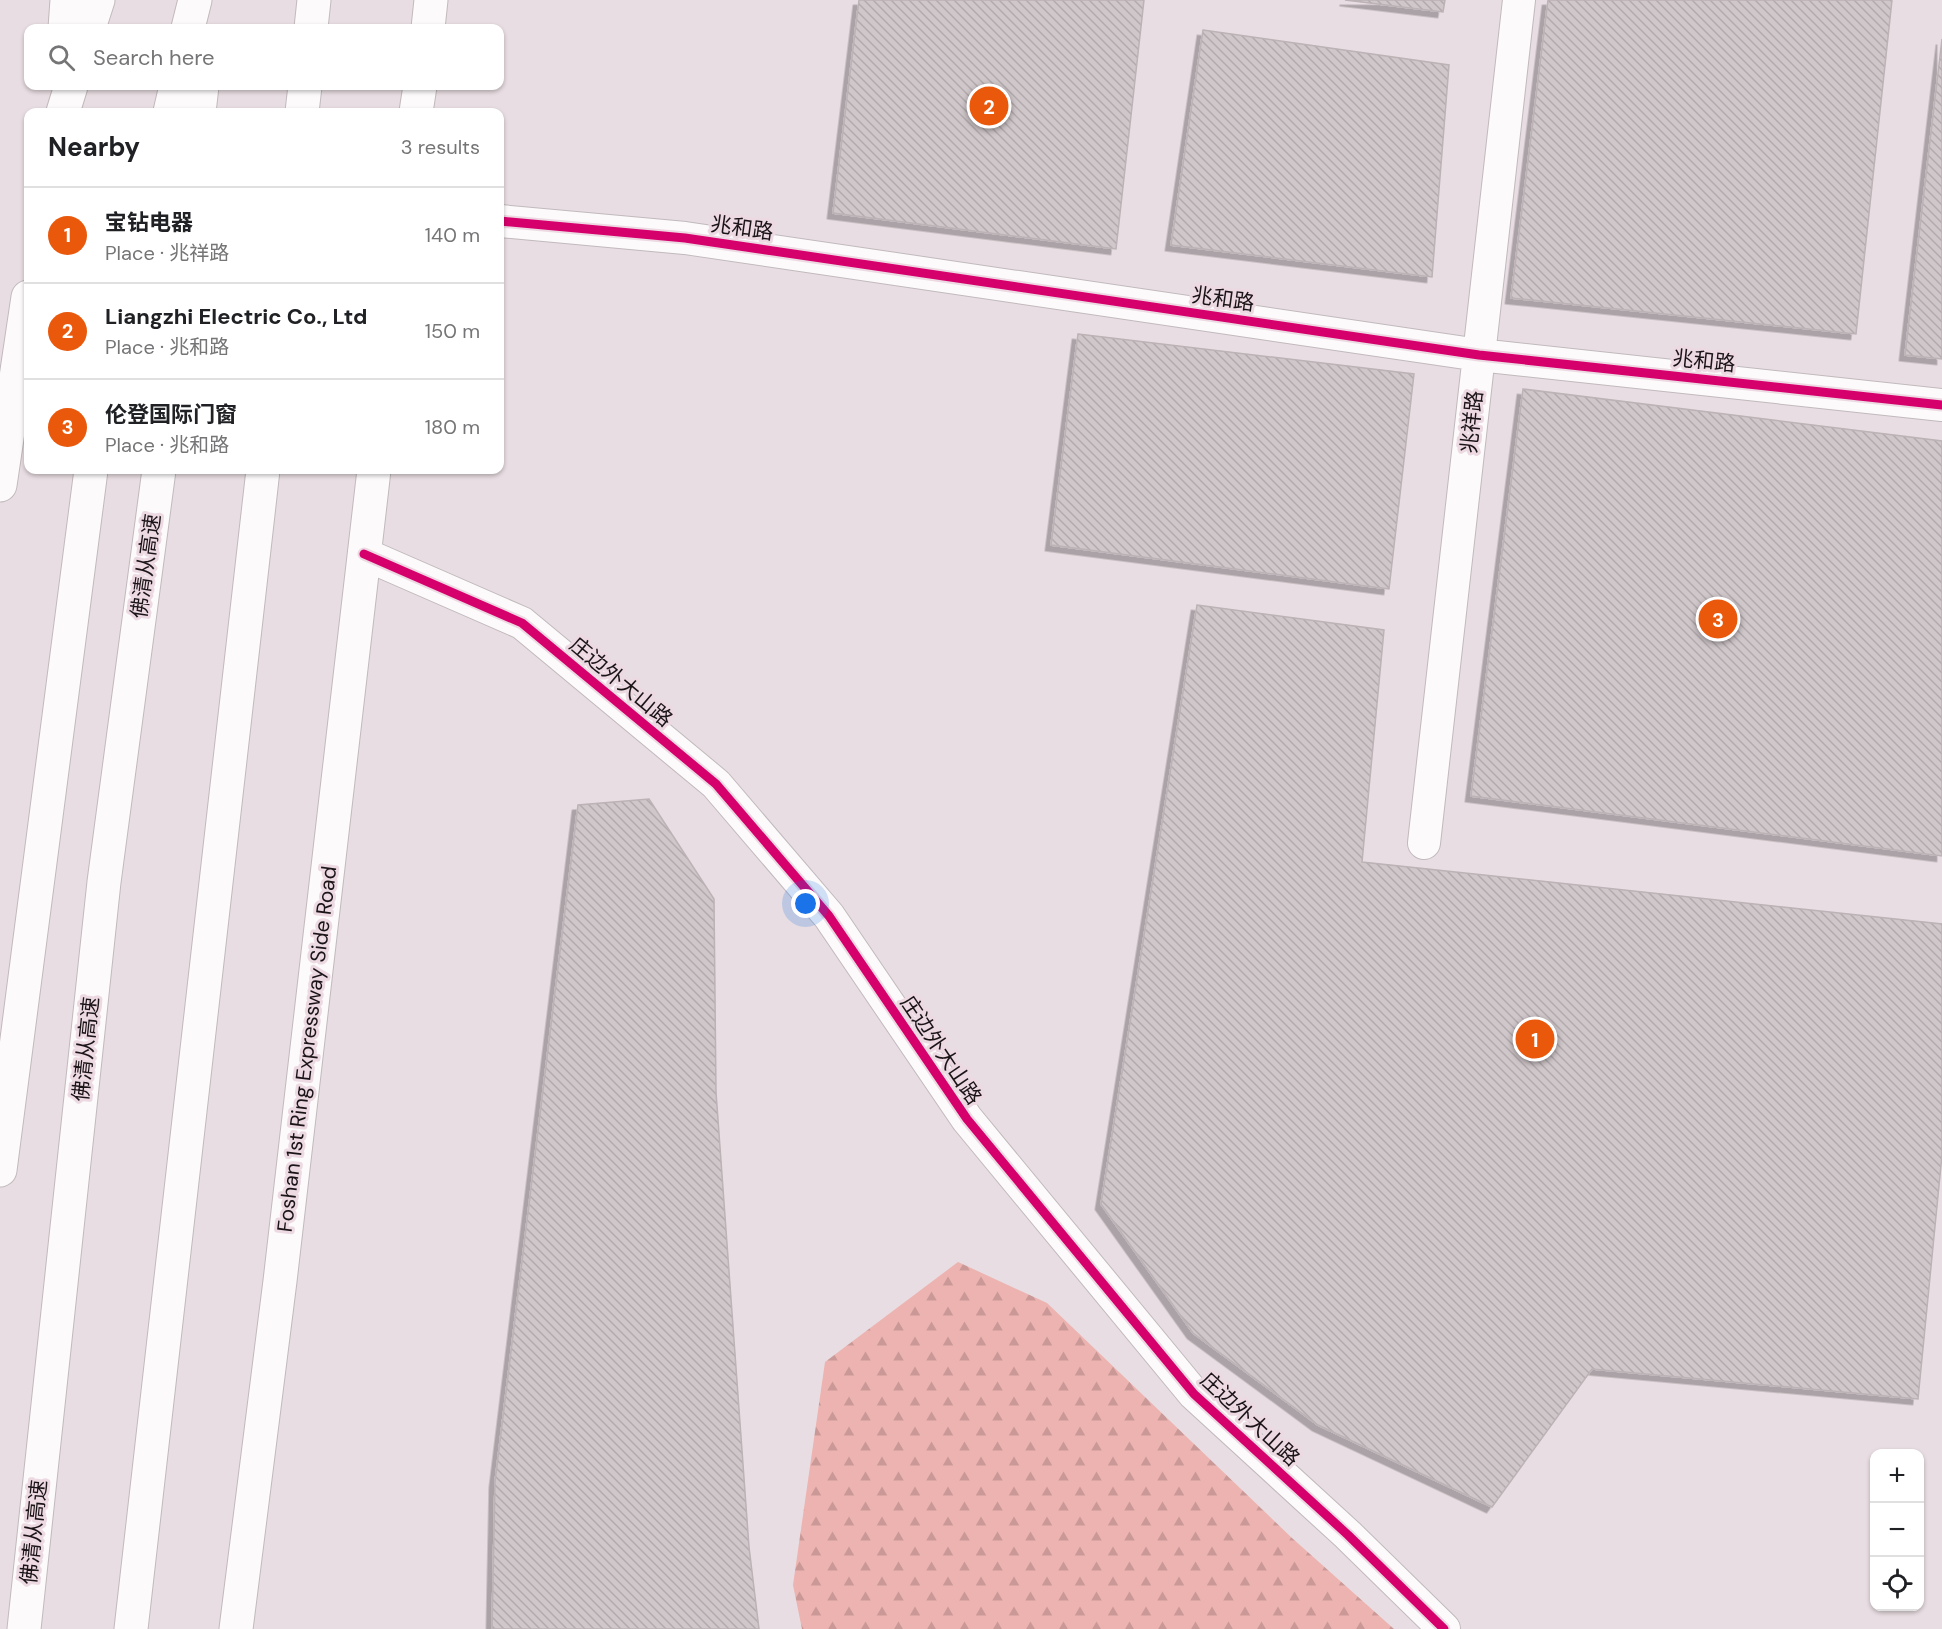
<!DOCTYPE html>
<meta charset="utf-8">
<style>
:root{--surface:#fff;--page:#f6f6f6;--text:#202124;--muted:#757577;--line:#e0e0e0;--accent:#ea580c}
body{margin:0;font-family:"DM Sans","Noto Sans SC",sans-serif;background:var(--page);color:var(--text)}
.controls{position:absolute;right:18px;bottom:18px;display:grid;overflow:hidden;border-radius:12px;box-shadow:0 2px 4px #0004}
.controls button{width:54px;height:54px;display:grid;place-items:center;padding:0;border:0;border-bottom:2px solid var(--line);background:var(--surface);color:var(--text);font:30px sans-serif}
.you{position:absolute;left:806px;top:904px;width:21px;height:21px;margin:-15px;border:4px solid #fff;border-radius:50%;background:#1a73e8;box-shadow:0 0 0 9px #1a73e833}
.badge{display:grid;place-items:center;width:39px;height:39px;border-radius:50%;background:var(--accent);color:#fff;font-size:20px;font-weight:700}
.pin{position:absolute;translate:-50% -50%;border:3px solid #fff;box-shadow:0 2px 6px #0006}
.list{margin:0;padding:0;list-style:none}
h2{display:flex;justify-content:space-between;align-items:center;height:78px;margin:0;padding:0 24px;font-size:26px}
h2 small{font-size:20px;font-weight:400;color:var(--muted)}
.list li{display:grid;grid-template-columns:39px 1fr auto;gap:18px;align-items:center;box-sizing:border-box;height:96px;padding:0 24px;border-top:2px solid var(--line)}
.list b{display:block;font-size:22px;white-space:nowrap}
.list p{margin:0;font-size:20px;white-space:nowrap;color:var(--muted)}
.list em{font-size:20px;font-style:normal;color:var(--muted)}
.icon{flex:none;width:33px;height:33px;fill:none;stroke:currentColor;stroke-width:2;stroke-linecap:round;stroke-linejoin:round}
.map{position:relative;flex:none;width:1942px;height:1629px;overflow:hidden}
.search{position:absolute;background:var(--surface);box-shadow:0 2px 4px #0004;left:24px;top:24px;width:480px;height:66px;display:flex;align-items:center;gap:15px;box-sizing:border-box;padding:0 21px;border-radius:12px;color:var(--muted);font-size:22px}
.panel{position:absolute;background:var(--surface);box-shadow:0 2px 4px #0004;left:24px;top:108px;width:480px;height:366px;border-radius:12px}
.map>svg:first-child{display:block}
</style>
<div class="map">
<svg width="1942" height="1629" viewBox="0 0 1942 1629">
<defs>
<pattern id="forest-firs" width="22" height="20" patternUnits="userSpaceOnUse" patternTransform="scale(1.5)"><rect width="22" height="20" fill="#ecb3b0"/><path d="M5 1l3.5 6h-7zM16 11l3.5 6h-7z" fill="#ca9997"/></pattern>
<pattern id="building-back-hatch" width="6" height="6" patternUnits="userSpaceOnUse" patternTransform="scale(1.5)"><rect width="6" height="6" fill="#d0c7ca"/><path d="M-1 5l2 2M0 0l6 6M5-1l2 2" fill="none" stroke="#b2aaad"/></pattern>
<filter id="shadow"><feDropShadow dx="-5.5" dy="5.5" stdDeviation="0" flood-color="#0004"/></filter>
</defs>
<rect width="100%" height="100%" fill="#e8dde2"/>
<path fill="url(#forest-firs)" d="M958,1262L1047,1303L1292,1538L1394,1629H802L793,1585L825,1362Z"/>
<path fill="url(#building-back-hatch)" stroke="#bcb3b6" stroke-width="1.5" filter="url(#shadow)" d="M859,0H1144L1116,249L833,213Z
M1345,0H1445L1443,12Z
M1548,0H1892L1856,334L1511,298Z
M1203,30L1449,65L1432,277L1171,245Z
M1942,39V359L1905,355Z
M1078,334L1414,374L1389,589L1051,545Z
M1523,389L1942,441V856L1471,796Z
M1197,605L1384,630L1362,862L1942,924V1155L1918,1399L1592,1369L1492,1507L1318,1425L1193,1333L1101,1204Z
M649,799L714,899L716,1092L749,1547L759,1629H492L495,1482L578,805Z"/>
<g fill="none" stroke-linecap="round" stroke-linejoin="round">
<g stroke="#c1b9bd" stroke-width="34">
<path id="street" d="M500,221L685,238L1479,355L1942,405
M364,554L522,623L716,784L829,916L967,1119L1194,1394L1348,1535L1444,1629
M1424,843L1519,0"/>
</g>
<g stroke="#c1b9bd" stroke-width="35">
<path id="secondary" d="M65,28L67,0
M89,28L98,0
M428,28L431,0
M63,112L71,86
M416,112L420,86
M0,485L28,297
M236,1629L280,1281L374,470"/>
</g>
<g stroke="#c1b9bd" stroke-width="35">
<path id="highway" d="M188,28L195,0
M311,28L314,0
M170,112L176,86
M199,112L202,86
M302,112L305,86
M0,1170L91,470
M24,1629L104,882L159,470
M131,1629L263,470"/>
</g>
<use href="#street" stroke="#fcfafb" stroke-width="32"/>
<use href="#secondary" stroke="#fcfafb" stroke-width="33"/>
<use href="#highway" stroke="#fcfafb" stroke-width="33"/>
<g stroke="#ecd9e2" stroke-width="13">
<path id="cycleway" d="M500,221L685,238L1479,355L1942,405
M364,554L522,623L716,784L829,916L967,1119L1194,1394L1348,1535L1444,1629"/>
</g>
<use href="#cycleway" stroke="#d6006c" stroke-width="9"/>
</g>
<g text-anchor="middle" stroke-width="6" stroke-linejoin="round" paint-order="stroke">
<g font-size="21" fill="#1b1417" stroke="#ecd9e2">
<text transform="translate(742 228) rotate(8)" y="7">兆和路</text>
<text transform="translate(1223 299) rotate(8)" y="7">兆和路</text>
<text transform="translate(1704 361) rotate(6)" y="7">兆和路</text>
<text transform="translate(1472 422) rotate(-84)" y="7">兆祥路</text>
<text transform="translate(146 566) rotate(-82)" y="7">佛清从高速</text>
<text transform="translate(621 682) rotate(40)" y="7">庄边外大山路</text>
<text transform="translate(86 1049) rotate(-84)" y="7">佛清从高速</text>
<text transform="translate(307 1049) rotate(-83)" y="7">Foshan 1st Ring Expressway Side Road</text>
<text transform="translate(941 1050) rotate(56)" y="7">庄边外大山路</text>
<text transform="translate(1250 1419) rotate(43)" y="7">庄边外大山路</text>
<text transform="translate(34 1532) rotate(-84)" y="7">佛清从高速</text>
</g>
</g>
</svg>
<div class="controls">
<button>+</button>
<button>−</button>
<button><svg class="icon" aria-label="locate" viewBox="0 0 24 24"><circle cx="12" cy="12" r="6"/><path d="M12 2v4M12 18v4M2 12h4M18 12h4"/></svg></button>
</div>
<div class="you"></div>
<div class="pin badge" style="left:1535px;top:1039px">1</div>
<div class="pin badge" style="left:989px;top:106px">2</div>
<div class="pin badge" style="left:1718px;top:619px">3</div>
<div class="search"><svg class="icon" aria-label="search" viewBox="0 0 24 24"><circle cx="10" cy="10" r="6"/><path d="M15 15l6 6"/></svg>Search here</div>
<section class="panel">
<h2>Nearby<small>3 results</small></h2>
<ul class="list">
<li><span class="badge">1</span><div><b>宝钻电器</b><p>Place · 兆祥路</p></div><em>140 m</em></li>
<li><span class="badge">2</span><div><b>Liangzhi Electric Co., Ltd</b><p>Place · 兆和路</p></div><em>150 m</em></li>
<li><span class="badge">3</span><div><b>伦登国际门窗</b><p>Place · 兆和路</p></div><em>180 m</em></li>
</ul>
</section>
</div>
